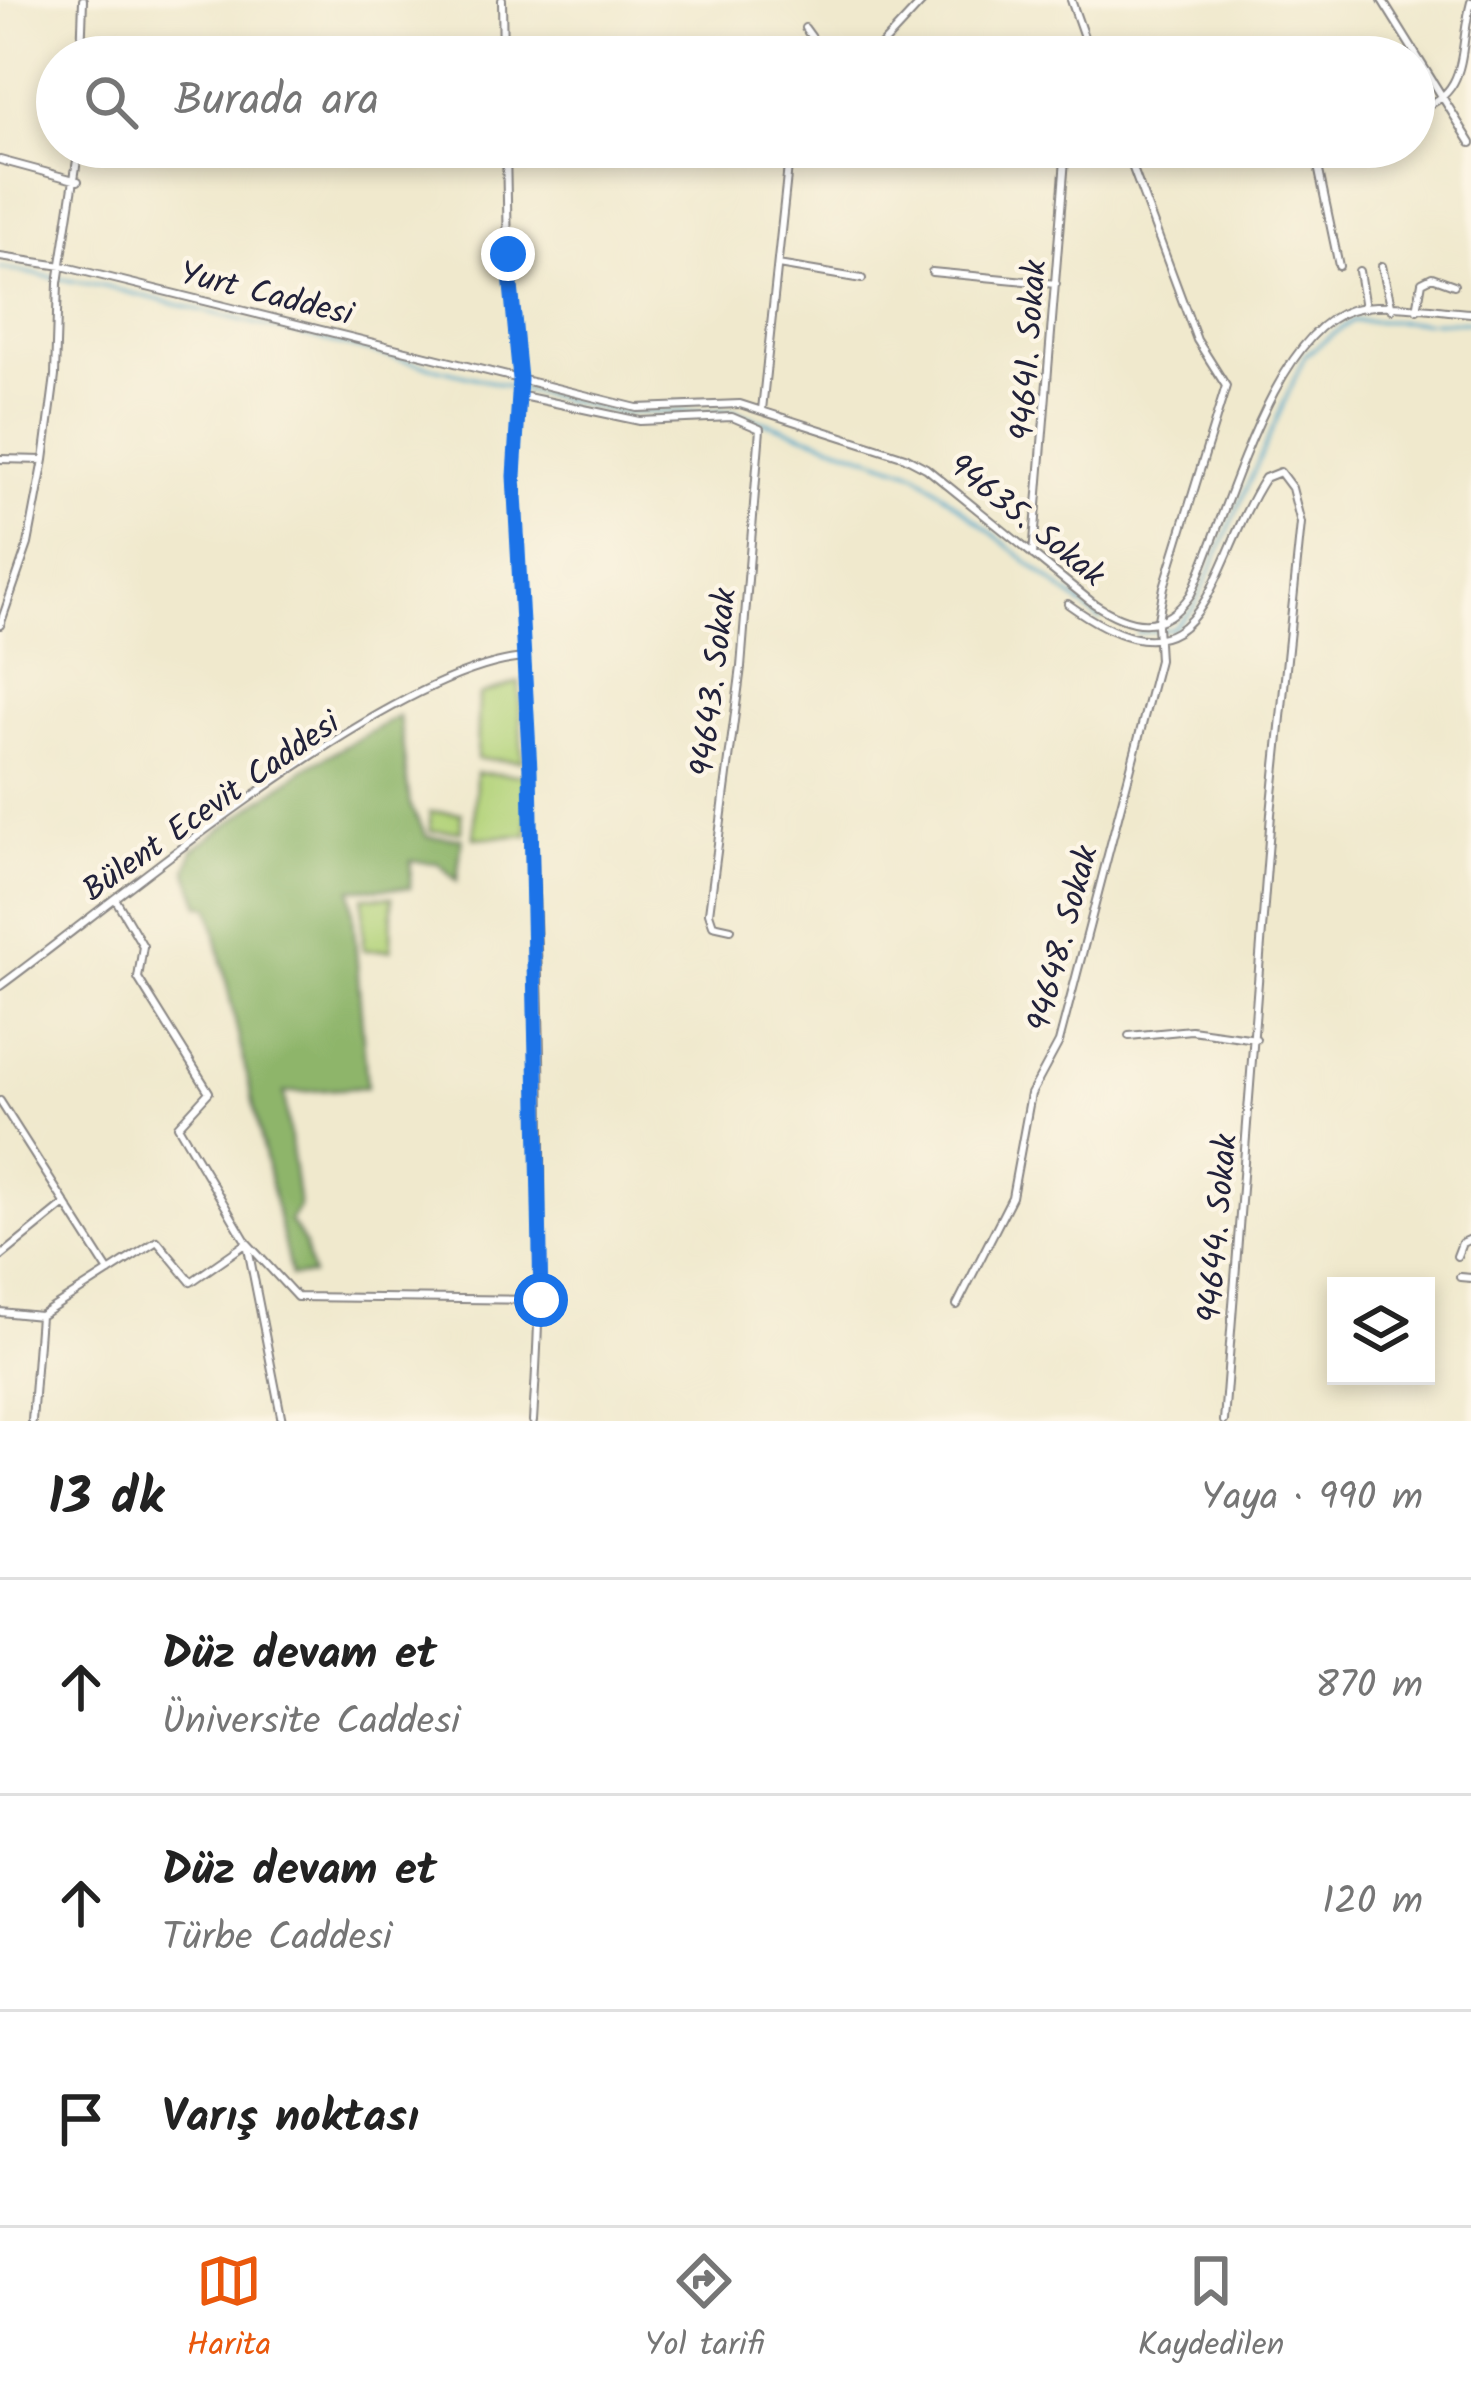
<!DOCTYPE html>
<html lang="tr">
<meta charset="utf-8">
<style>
:root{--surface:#fff;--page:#f2f2f2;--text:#222;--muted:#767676;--line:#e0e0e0;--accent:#ea580c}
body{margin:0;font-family:Kalam,sans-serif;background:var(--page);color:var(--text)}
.controls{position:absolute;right:36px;bottom:36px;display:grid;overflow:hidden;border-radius:0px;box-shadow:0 6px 18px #0003}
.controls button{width:108px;height:108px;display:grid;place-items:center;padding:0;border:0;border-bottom:3px solid var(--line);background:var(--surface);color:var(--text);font:60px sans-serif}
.stop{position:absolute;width:36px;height:36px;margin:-27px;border:9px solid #1a73e8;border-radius:50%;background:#fff}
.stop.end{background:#1a73e8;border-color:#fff;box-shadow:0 3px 12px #0008}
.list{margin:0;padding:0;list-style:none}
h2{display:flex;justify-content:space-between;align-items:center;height:156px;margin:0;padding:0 48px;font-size:51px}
h2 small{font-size:39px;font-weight:400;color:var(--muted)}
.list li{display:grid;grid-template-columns:78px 1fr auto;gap:36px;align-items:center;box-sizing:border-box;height:216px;padding:0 48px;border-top:3px solid var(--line)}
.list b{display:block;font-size:45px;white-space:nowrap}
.list p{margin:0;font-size:39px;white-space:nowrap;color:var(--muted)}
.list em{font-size:39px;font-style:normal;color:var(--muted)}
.icon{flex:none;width:66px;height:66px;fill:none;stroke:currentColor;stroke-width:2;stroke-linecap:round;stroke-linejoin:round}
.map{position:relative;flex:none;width:1471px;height:1421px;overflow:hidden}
.search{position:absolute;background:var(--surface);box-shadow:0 6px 18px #0003;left:36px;right:36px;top:36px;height:132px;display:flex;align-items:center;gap:30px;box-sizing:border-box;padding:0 42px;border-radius:66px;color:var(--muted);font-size:45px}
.sheet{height:804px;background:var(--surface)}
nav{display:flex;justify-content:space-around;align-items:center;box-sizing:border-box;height:168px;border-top:3px solid var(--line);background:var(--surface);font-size:33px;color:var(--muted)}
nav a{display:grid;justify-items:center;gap:6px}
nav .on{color:var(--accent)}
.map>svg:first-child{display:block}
</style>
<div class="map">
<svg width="1471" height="1421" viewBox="0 0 1471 1421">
<rect width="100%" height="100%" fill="#fcf5e5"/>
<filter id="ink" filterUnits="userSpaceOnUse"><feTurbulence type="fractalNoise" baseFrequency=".00833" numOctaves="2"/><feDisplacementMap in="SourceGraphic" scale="24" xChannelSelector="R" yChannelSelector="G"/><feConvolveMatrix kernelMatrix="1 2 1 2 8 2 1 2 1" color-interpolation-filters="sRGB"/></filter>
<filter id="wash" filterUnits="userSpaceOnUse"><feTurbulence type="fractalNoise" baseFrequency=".004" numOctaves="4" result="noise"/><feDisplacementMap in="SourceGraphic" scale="48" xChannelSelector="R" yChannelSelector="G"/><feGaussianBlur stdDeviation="2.7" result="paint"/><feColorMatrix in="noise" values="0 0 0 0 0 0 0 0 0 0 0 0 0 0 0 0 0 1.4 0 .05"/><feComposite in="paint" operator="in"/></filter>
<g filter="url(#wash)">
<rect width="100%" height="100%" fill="#f0e9cd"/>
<path fill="#b3d37a" stroke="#6a7a5a" stroke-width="3" d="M519,682L522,761L477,759L479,695Z
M476,773L524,775L528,835L474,838Z
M430,812L461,813V831H430Z
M363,897H392L391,950H363Z"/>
<path fill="#8eb56a" stroke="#586c52" stroke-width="3" d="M399,716L410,805L427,837L462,838L457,881L438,863L411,861L410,888L351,889L367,1087L284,1093L299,1207L290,1221L305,1245L312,1275L291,1276L210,907L200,905L187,870L193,850L304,769Z"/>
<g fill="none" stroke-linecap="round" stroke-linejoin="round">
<path stroke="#4ca6ca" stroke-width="3" d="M0,268L106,287L618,413L733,411L917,473L1100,620
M1137,633L1172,629L1194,608L1305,355L1352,321L1471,322"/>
</g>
</g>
<g filter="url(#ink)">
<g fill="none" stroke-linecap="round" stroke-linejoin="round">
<g stroke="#898684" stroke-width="10">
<path id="minor" d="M502,0L503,57
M1071,0L1091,57
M1382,0L1471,143
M805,28L826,57
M81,57L83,0
M871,57L924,0
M1414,110C1471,96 1458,50 1471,2
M506,147L508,254L521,379L515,475C529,789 554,1107 533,1421
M1314,147L1339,266
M0,160L78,181
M0,257L62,266L637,408L740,404L905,457L926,468L1093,603C1130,628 1163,635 1191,594C1225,522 1272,333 1351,310C1386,300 1435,311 1471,313
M778,265L862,279
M1382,266L1392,309
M1359,271L1365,308
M932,272L1056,284
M1417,310L1422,282L1432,277L1454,285
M518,395L640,421L732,417L760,429L741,667L709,913L713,925L731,929
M762,410L790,147
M0,459L44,460
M1033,555L1066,147
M1068,604C1208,704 1206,569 1265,478L1280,472L1292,488L1301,523L1271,814L1224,1421
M0,625L28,544L44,460L55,376L58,283L79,147
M116,900L143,946L138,978L209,1092L178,1126L247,1243L297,1297L541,1300
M0,986C118,900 388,669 524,658
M1129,1036L1191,1030L1256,1039
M0,1101L109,1272
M1457,1256L1462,1243L1471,1239
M0,1257L64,1205
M1460,1277L1471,1278
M957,1305L1012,1197L1031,1094L1059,1042L1159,660L1157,625L1164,587L1226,386L1197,340L1125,147
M0,1312L40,1316L157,1241L191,1282L247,1243L282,1421
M32,1421L40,1316"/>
</g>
<use href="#minor" stroke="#fff" stroke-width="6"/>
</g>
</g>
<g fill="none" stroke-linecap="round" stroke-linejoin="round" filter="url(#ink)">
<path stroke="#1a73e8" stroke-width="15" d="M508,254L520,379L514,476L530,770L541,1300"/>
</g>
<g text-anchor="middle" stroke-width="9" stroke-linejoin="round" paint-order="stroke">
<g font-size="33" fill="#22223b" stroke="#fcf5e5">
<text transform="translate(267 292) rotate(14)" y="12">Yurt Caddesi</text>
<text transform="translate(1027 350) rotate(-86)" y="12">94641. Sokak</text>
<text transform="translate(1028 519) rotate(39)" y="12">94635. Sokak</text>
<text transform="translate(712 682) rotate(-83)" y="12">94643. Sokak</text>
<text transform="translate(210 805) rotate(-35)" y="12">Bülent Ecevit Caddesi</text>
<text transform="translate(1061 938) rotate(-75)" y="12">94648. Sokak</text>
<text transform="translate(1216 1228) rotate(-85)" y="12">94644. Sokak</text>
</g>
</g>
</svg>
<div class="controls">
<button><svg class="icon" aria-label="layers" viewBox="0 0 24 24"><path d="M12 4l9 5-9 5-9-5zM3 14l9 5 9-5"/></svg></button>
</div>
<div class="stop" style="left:541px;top:1300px"></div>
<div class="stop end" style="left:508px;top:254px"></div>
<div class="search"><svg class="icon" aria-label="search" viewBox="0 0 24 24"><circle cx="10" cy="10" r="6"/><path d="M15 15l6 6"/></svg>Burada ara</div>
</div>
<section class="sheet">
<h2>13 dk<small>Yaya · 990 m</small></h2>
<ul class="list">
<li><svg class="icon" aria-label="ahead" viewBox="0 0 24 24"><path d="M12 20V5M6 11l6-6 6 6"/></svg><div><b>Düz devam et</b><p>Üniversite Caddesi</p></div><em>870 m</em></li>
<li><svg class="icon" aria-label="ahead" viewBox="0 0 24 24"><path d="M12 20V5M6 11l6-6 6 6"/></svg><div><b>Düz devam et</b><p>Türbe Caddesi</p></div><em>120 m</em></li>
<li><svg class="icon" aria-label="arrive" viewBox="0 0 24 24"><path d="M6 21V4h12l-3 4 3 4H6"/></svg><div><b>Varış noktası</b></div></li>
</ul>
</section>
<nav>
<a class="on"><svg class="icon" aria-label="map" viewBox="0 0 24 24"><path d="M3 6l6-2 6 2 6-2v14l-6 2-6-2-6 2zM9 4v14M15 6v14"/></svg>Harita</a>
<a><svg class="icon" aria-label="directions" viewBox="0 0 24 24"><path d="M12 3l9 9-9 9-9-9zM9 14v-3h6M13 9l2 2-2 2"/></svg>Yol tarifi</a>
<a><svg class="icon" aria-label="saved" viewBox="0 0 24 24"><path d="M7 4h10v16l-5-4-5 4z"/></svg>Kaydedilen</a>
</nav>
